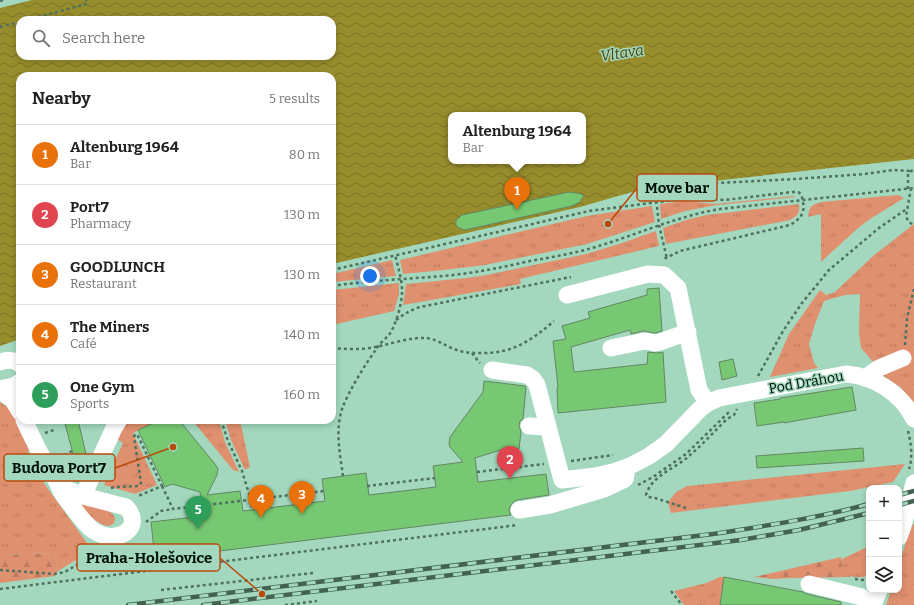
<!DOCTYPE html>
<meta charset="utf-8">
<style>
:root{--surface:#fff;--page:#f6f6f6;--text:#222;--muted:#767676;--line:#e0e0e0;--accent:#b63c8f}
body{margin:0;font-family:Bitter,serif;background:var(--page);color:var(--text)}
.controls{position:absolute;right:12px;bottom:12px;display:grid;overflow:hidden;border-radius:8px;box-shadow:0 2px 6px #0003}
.controls button{width:36px;height:36px;display:grid;place-items:center;padding:0;border:0;border-bottom:1px solid var(--line);background:var(--surface);color:var(--text);font:20px sans-serif}
.you{position:absolute;left:370px;top:276px;width:14px;height:14px;margin:-10px;border:3px solid #fff;border-radius:50%;background:#1a73e8;box-shadow:0 0 0 6px #1a73e833}
.badge{display:grid;place-items:center;width:26px;height:26px;border-radius:50%;background:var(--accent);color:#fff;font-size:13px;font-weight:700}
.pin{position:absolute;translate:-50% -33px;filter:drop-shadow(0 1px 2px #0008)}
.pin::after{content:'';position:absolute;top:21px;width:14px;height:12px;background:inherit;clip-path:polygon(0 0,100% 0,50% 100%)}
.popup{position:absolute;left:448px;top:112px;width:138px;height:52px;box-sizing:border-box;display:grid;place-content:center;border-radius:8px;background:var(--surface);filter:drop-shadow(0 1px 3px #0005);font-size:13px;white-space:nowrap;color:var(--muted)}
.popup b{font-size:15px;color:var(--text)}
.popup::after{content:'';position:absolute;left:50%;top:100%;margin-left:-8px;border:8px solid transparent;border-top-color:var(--surface)}
.list{margin:0;padding:0;list-style:none}
h2{display:flex;justify-content:space-between;align-items:center;height:52px;margin:0;padding:0 16px;font-size:17px}
h2 small{font-size:13px;font-weight:400;color:var(--muted)}
.list li{display:grid;grid-template-columns:26px 1fr auto;gap:12px;align-items:center;box-sizing:border-box;height:60px;padding:0 16px;border-top:1px solid var(--line)}
.list b{display:block;font-size:15px;white-space:nowrap}
.list p{margin:0;font-size:13px;white-space:nowrap;color:var(--muted)}
.list em{font-size:13px;font-style:normal;color:var(--muted)}
.icon{flex:none;width:22px;height:22px;fill:none;stroke:currentColor;stroke-width:2;stroke-linecap:round;stroke-linejoin:round}
.map{position:relative;flex:none;width:914px;height:605px;overflow:hidden}
.search{position:absolute;background:var(--surface);box-shadow:0 2px 6px #0003;left:16px;top:16px;width:320px;height:44px;display:flex;align-items:center;gap:10px;box-sizing:border-box;padding:0 14px;border-radius:12px;color:var(--muted);font-size:15px}
.panel{position:absolute;background:var(--surface);box-shadow:0 2px 6px #0003;left:16px;top:72px;width:320px;height:352px;border-radius:12px}
.map>svg:first-child{display:block}
</style>
<div class="map">
<svg width="914" height="605" viewBox="0 0 914 605">
<defs>
<pattern id="grass-tufts" width="24" height="20" patternUnits="userSpaceOnUse"><rect width="24" height="20" fill="#df906f"/><path d="M3 7l-1-3M5 7V3M7 7l1-3M15 17l-1-3M17 17v-4M19 17l1-3" fill="none" stroke="#be7b5f"/></pattern>
<pattern id="forest-firs" width="22" height="20" patternUnits="userSpaceOnUse"><rect width="22" height="20" fill="#df906f"/><path d="M5 1l3.5 6h-7zM16 11l3.5 6h-7z" fill="#be7b5f"/></pattern>
<pattern id="water-waves" width="16" height="10" patternUnits="userSpaceOnUse"><rect width="16" height="10" fill="#988d2d"/><path d="M0 5q4-4 8 0t8 0" fill="none" stroke="#7a7224"/></pattern>
</defs>
<rect width="100%" height="100%" fill="#a3d8be"/>
<path fill="url(#grass-tufts)" d="M898,195L904,198L870,219L858,228L821,262V214L808,217C810,206 810,206 821,202Z
M794,196L795,197L717,205L685,211L661,219L660,204L685,201L715,204Z
M799,204C800,215 798,215 790,220L666,244L663,228L689,219L707,215Z
M652,206L655,222L587,244L485,265L444,270L403,274L400,260L587,216Z
M914,224V403L900,387L882,375L875,364L861,348L859,333L860,294L845,295L824,301L815,324L809,344L814,363L818,368L770,377L789,334L820,290L826,295L835,292L873,256Z
M656,231L659,246L520,279L521,284L403,305L406,284L467,278L487,275L586,254L619,244Z
M392,260L396,276L332,282V274Z
M399,283V294L394,311L332,325V290Z
M0,402L7,407L14,415L30,448L28,453L38,475L92,550L58,571L55,553L0,555Z
M125,420H160L133,433L157,485L135,494L104,485L123,443L115,438Z
M192,420H219L225,442L239,472L233,470Z
M225,420H240L250,467L245,470L231,440Z
M905,464L893,482L850,491L671,513L668,502L676,492L687,486Z
M81,503C89,505 116,509 115,520C114,524 112,525 108,526C96,524 88,514 81,505Z
M914,524V605H886L891,590H899V564L911,526Z
M869,546V575C861,579 846,578 842,569C841,566 841,562 842,559Z
M152,549L154,565L105,571L99,560L124,556L132,551Z
M720,577H724L720,605H684L674,591L706,583Z"/>
<path fill="url(#forest-firs)" d="M55,553L58,571L55,576L0,583V555Z
M841,557C843,567 840,570 850,575V577L790,578L773,579L754,577Z"/>
<path fill="url(#water-waves)" fill-rule="evenodd" d="M32,0H914V159L676,185L632,192L580,207L332,264V76H20V339L0,346V8ZM20,20H332V56H20ZM451,115H583V161H451Z"/>
<path fill="#77c872" stroke="#648662" d="M569,192L577,193L584,195L580,202L572,206L465,230L459,228L456,225V220L462,215Z
M659,288L662,331L655,333L643,331L631,334L630,330L571,347L574,372L647,364L648,352L657,353L663,352L666,402L558,413L557,388L558,387L553,341L566,339L562,326L590,318L588,312L647,295V289Z
M733,359L737,376L722,380L719,362Z
M484,381L525,386L526,387L523,419L520,421L519,425L521,432L519,449L507,448L475,458L478,482L546,474L549,495L517,500L513,502L510,507L509,511L511,515L155,559L151,522L203,516L200,492L172,484L165,487L138,430L160,420H181L183,425L215,464L218,469L217,475L207,495L240,491L243,511L325,501L322,479L366,473L369,495L436,487L433,466L463,462L450,447L449,444L450,437L483,392Z
M852,387L856,410L784,423V422L757,426L754,403L780,399V398Z
M64,420H78L86,454L90,456L80,479L79,478L73,475L63,473V472L67,462L76,465Z
M863,448L864,461L757,468L756,456Z
M724,577L803,592L807,594L841,602V605H720Z"/>
<g fill="none" stroke-linecap="round" stroke-linejoin="round">
<path stroke="#4f7160" stroke-width="2.5" stroke-dasharray="3 3" stroke-linecap="butt" d="M0,1L3,0
M26,20L87,4L86,0
M0,27L20,22
M911,188L906,216L908,221L914,226
M655,189L659,225L667,259
M908,189V174L911,171L914,170
M656,193L718,183L795,179L865,174L893,170L911,171
M332,270L589,211L681,199L690,198L725,200L792,192H798L801,194C806,210 804,217 790,225L680,251L664,259
M332,286C372,280 413,279 453,275C479,272 504,267 530,261C547,258 564,255 581,251C628,239 672,217 720,209L914,188
M396,320C404,314 411,310 420,307L571,277
M905,345L907,318L914,289
M332,348C346,349 361,350 375,347C391,344 410,337 426,338C438,339 448,348 460,351C467,353 474,353 481,353C512,354 532,340 554,321
M472,353L478,361L480,363
M758,376L783,331L802,303L829,270L879,228L908,208
M221,420L228,441L242,471L251,500L252,510
M908,431C911,443 913,457 909,469
M45,433L54,430V429
M59,458L72,451
M571,461L613,455
M477,472L544,464
M343,476C340,454 335,431 342,409C349,390 365,365 377,348C380,343 385,339 389,335C396,325 402,304 402,291C402,279 398,267 395,255
M638,485L653,477L686,454L730,411
M162,486L173,509L324,491
M367,486L435,478
M111,488L115,487L138,486L140,485L141,483L134,437L135,435L137,434L162,486L138,496
M686,508L655,498L648,497L646,495C652,475 675,469 689,456C702,445 714,432 727,419L734,415L737,409
M146,522L161,511L173,509
M0,570L54,574L65,572L101,550
M855,579L861,580L869,579
M0,589L518,525
M161,590L313,573
M671,591L682,605
M285,605L317,601"/>
<path stroke="#fff" stroke-width="17" d="M567,295L648,274L664,275L678,288L699,390L708,403
M611,348L645,341L655,343L660,342L688,332
M0,362C8,360 13,359 20,364
M492,370L527,375L533,379L537,385L562,480L595,476L613,472L630,466L649,456L666,444L700,409L708,403L719,398L846,374C874,376 901,393 914,419
M865,378L879,368L903,358
M0,389L14,386L20,382
M0,391L13,400L20,412
M24,420C31,435 38,450 46,464C49,470 54,476 57,482C59,486 60,490 62,493C67,500 72,506 77,513C83,520 88,528 96,532C118,545 145,527 126,507L83,496L69,490L57,481
M529,426L547,427
M83,496L114,428L119,420
M519,510L550,505L604,489L625,479L626,475L623,469
M899,537L903,526L914,483
M809,584L862,597L867,605
M873,605L879,590"/>
<g stroke="#436252" stroke-width="4.5">
<path id="rail" d="M899,495L914,491
M899,505L914,501
M128,605L713,534C765,526 818,518 869,504
M203,605L741,540L799,530L869,513"/>
</g>
<use href="#rail" stroke="#a3d8be" stroke-width="3" stroke-dasharray="9" stroke-linecap="butt"/>
</g>
<g text-anchor="middle" stroke-width="3" stroke-linejoin="round" paint-order="stroke">
<g font-size="14" fill="#001008" stroke="#a3d8be">
<text transform="translate(806 382) rotate(-10)" y="5">Pod Dráhou</text>
</g>
<g font-size="15" font-style="italic" fill="#4a4512" stroke="#a3d8be">
<text transform="translate(622 53) rotate(-9)" y="5">Vltava</text>
</g>
</g>
<path fill="none" stroke="#ba4a0b" stroke-width="1.5" d="M608 224L637 188M173 447L115 468M262 594L220 558"/>
<g fill="#ba4a0b" stroke="#a3d8be" stroke-width="1.5">
<circle cx="608" cy="224" r="4"/>
<circle cx="173" cy="447" r="4"/>
<circle cx="262" cy="594" r="4"/>
</g>
<g fill="#a3d8be" stroke="#ba4a0b" stroke-width="1.5">
<rect x="637" y="174" width="80" height="27" rx="4"/>
<rect x="4" y="454" width="111" height="27" rx="4"/>
<rect x="77" y="544" width="143" height="27" rx="4"/>
</g>
<g font-size="15" text-anchor="middle" font-weight="bold" fill="#001008">
<text x="677" y="193">Move bar</text>
<text x="59" y="473">Budova Port7</text>
<text x="149" y="563">Praha-Holešovice</text>
</g>
</svg>
<div class="controls">
<button>+</button>
<button>−</button>
<button><svg class="icon" aria-label="layers" viewBox="0 0 24 24"><path d="M12 4l9 5-9 5-9-5zM3 14l9 5 9-5"/></svg></button>
</div>
<div class="you"></div>
<div class="pin badge" style="left:517px;top:210px;background:#e8710a">1</div>
<div class="popup"><b>Altenburg 1964</b>Bar</div>
<div class="pin badge" style="left:510px;top:479px;background:#e0444e">2</div>
<div class="pin badge" style="left:302px;top:514px;background:#e8710a">3</div>
<div class="pin badge" style="left:261px;top:518px;background:#e8710a">4</div>
<div class="pin badge" style="left:198px;top:529px;background:#2e9e5b">5</div>
<div class="search"><svg class="icon" aria-label="search" viewBox="0 0 24 24"><circle cx="10" cy="10" r="6"/><path d="M15 15l6 6"/></svg>Search here</div>
<section class="panel">
<h2>Nearby<small>5 results</small></h2>
<ul class="list">
<li><span class="badge" style="background:#e8710a">1</span><div><b>Altenburg 1964</b><p>Bar</p></div><em>80 m</em></li>
<li><span class="badge" style="background:#e0444e">2</span><div><b>Port7</b><p>Pharmacy</p></div><em>130 m</em></li>
<li><span class="badge" style="background:#e8710a">3</span><div><b>GOODLUNCH</b><p>Restaurant</p></div><em>130 m</em></li>
<li><span class="badge" style="background:#e8710a">4</span><div><b>The Miners</b><p>Café</p></div><em>140 m</em></li>
<li><span class="badge" style="background:#2e9e5b">5</span><div><b>One Gym</b><p>Sports</p></div><em>160 m</em></li>
</ul>
</section>
</div>
